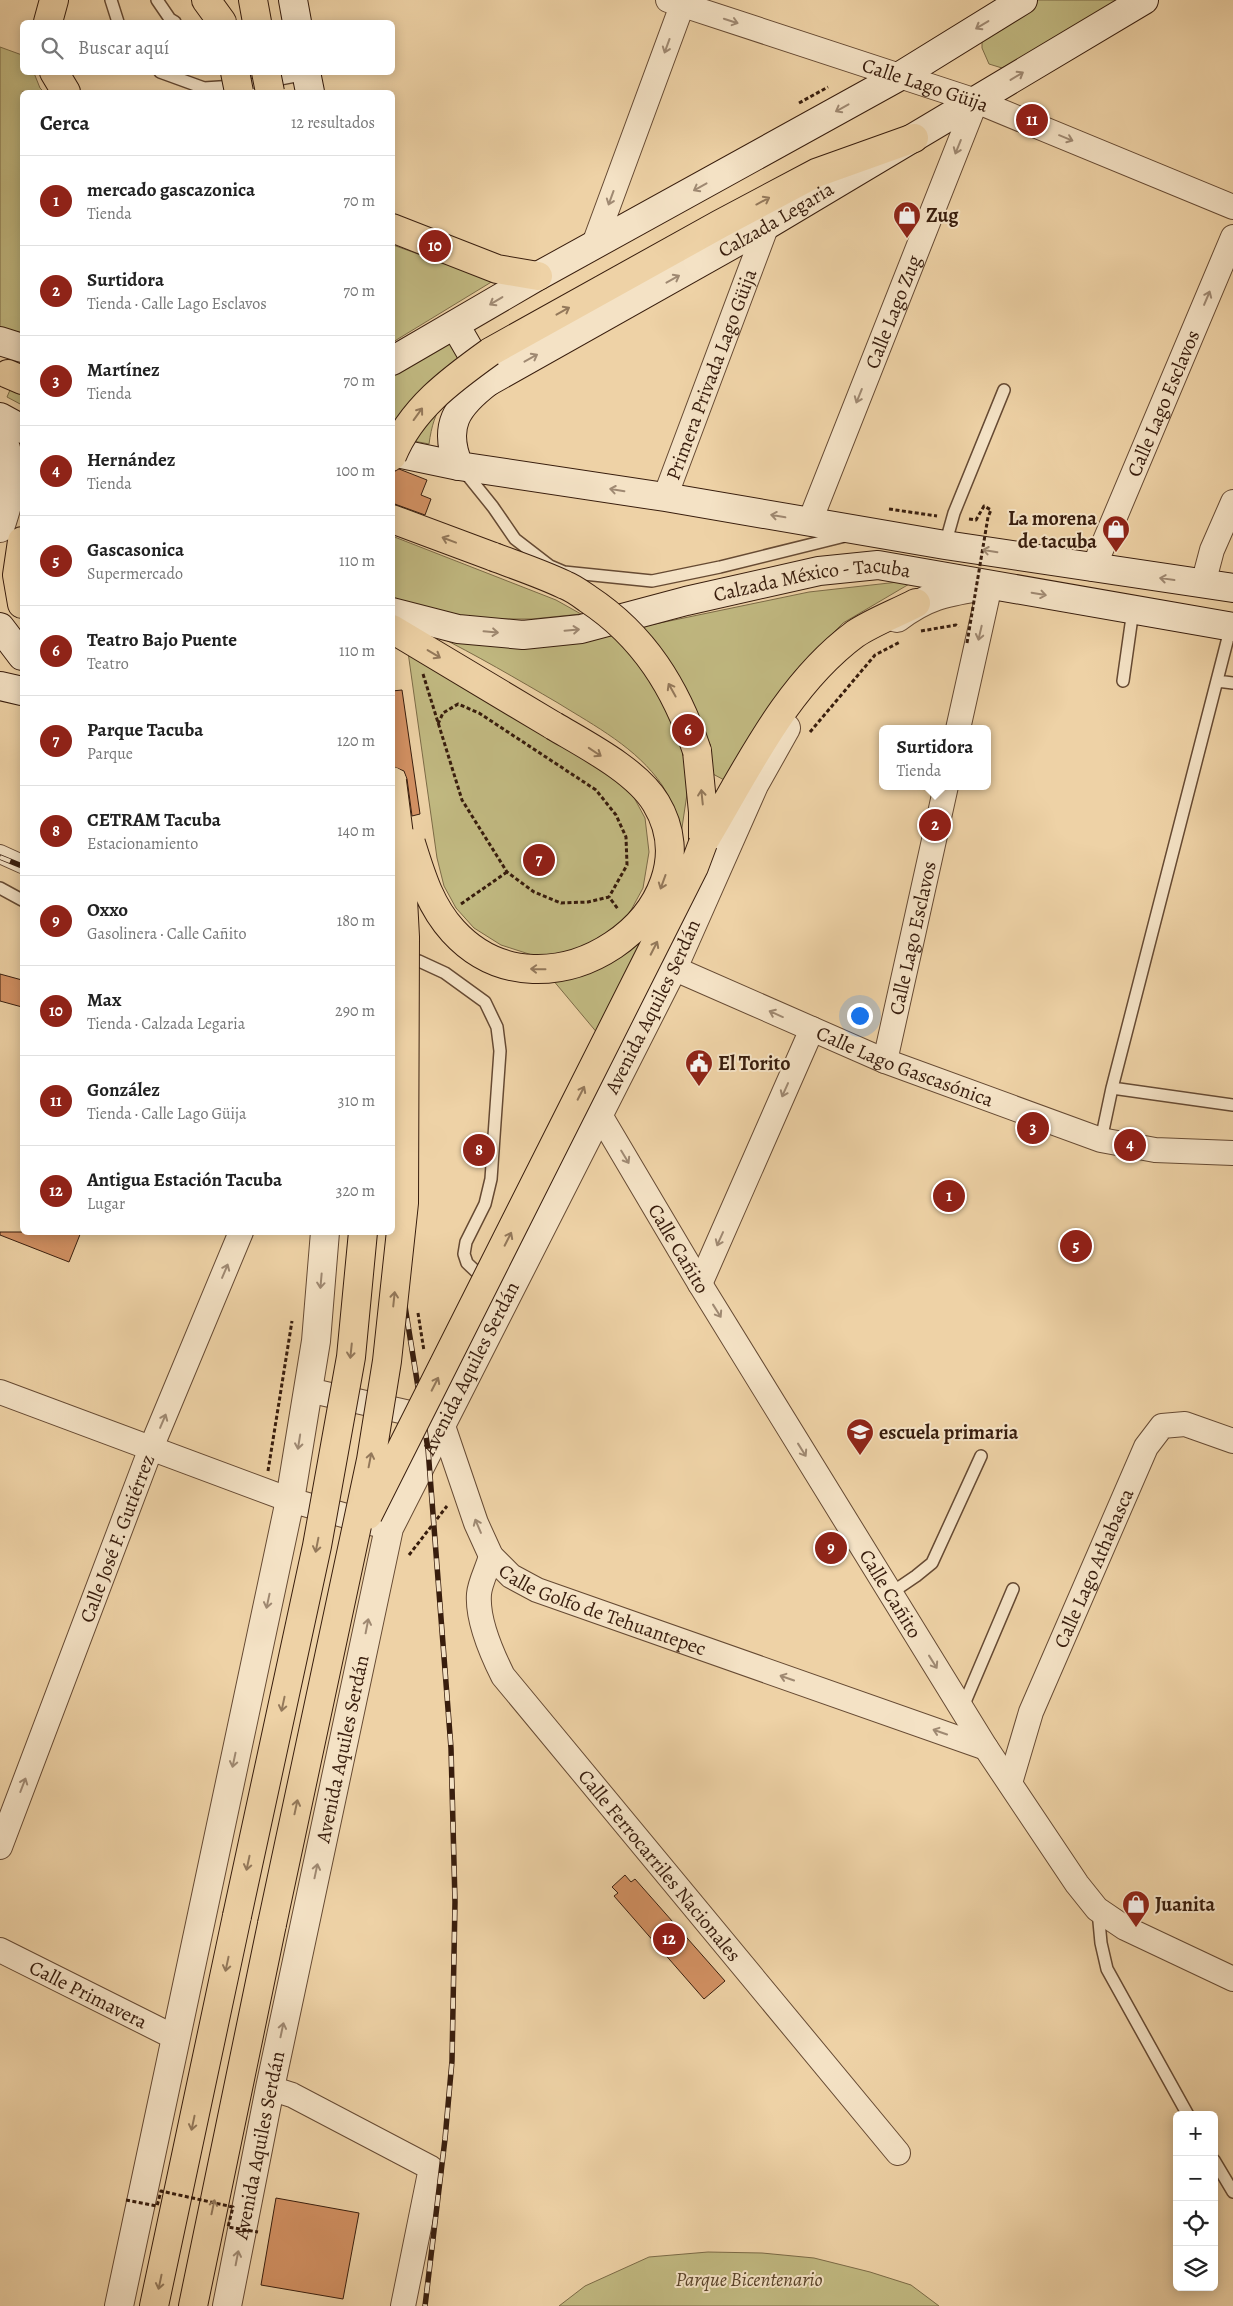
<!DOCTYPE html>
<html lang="es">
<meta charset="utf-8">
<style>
:root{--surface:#fff;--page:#f2f2f2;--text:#222;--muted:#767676;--line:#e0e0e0;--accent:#8f2418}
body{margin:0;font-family:Alegreya,serif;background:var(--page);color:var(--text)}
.controls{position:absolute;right:15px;bottom:15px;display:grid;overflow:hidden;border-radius:8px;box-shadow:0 2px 12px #0003}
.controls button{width:45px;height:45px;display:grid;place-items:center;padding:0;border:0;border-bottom:1px solid var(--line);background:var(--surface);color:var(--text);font:25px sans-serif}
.you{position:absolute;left:859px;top:1015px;width:18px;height:18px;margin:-12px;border:4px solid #fff;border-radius:50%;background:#1a73e8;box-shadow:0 0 0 8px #1a73e833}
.badge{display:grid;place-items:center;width:32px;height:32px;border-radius:50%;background:var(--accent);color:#fff;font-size:16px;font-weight:700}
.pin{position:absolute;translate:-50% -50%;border:2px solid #fff;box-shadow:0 1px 5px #0006}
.popup{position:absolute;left:879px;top:725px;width:112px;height:65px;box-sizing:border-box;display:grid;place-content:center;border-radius:8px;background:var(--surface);filter:drop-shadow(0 1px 4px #0005);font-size:16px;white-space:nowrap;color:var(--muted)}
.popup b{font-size:19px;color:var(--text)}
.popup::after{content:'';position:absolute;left:50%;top:100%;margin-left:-10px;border:10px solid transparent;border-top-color:var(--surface)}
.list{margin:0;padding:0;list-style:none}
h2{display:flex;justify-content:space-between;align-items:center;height:65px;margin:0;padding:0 20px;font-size:21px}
h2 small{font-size:16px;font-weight:400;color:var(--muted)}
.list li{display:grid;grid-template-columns:32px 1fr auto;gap:15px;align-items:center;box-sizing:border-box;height:90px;padding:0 20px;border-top:1px solid var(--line)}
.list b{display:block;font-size:19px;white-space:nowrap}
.list p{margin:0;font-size:16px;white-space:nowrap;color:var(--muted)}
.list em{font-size:16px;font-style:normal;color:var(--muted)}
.icon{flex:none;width:28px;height:28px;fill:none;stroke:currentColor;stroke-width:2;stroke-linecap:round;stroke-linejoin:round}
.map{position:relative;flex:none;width:1233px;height:2306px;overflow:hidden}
.search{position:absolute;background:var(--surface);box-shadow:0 2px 12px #0003;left:20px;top:20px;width:375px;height:55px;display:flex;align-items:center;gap:12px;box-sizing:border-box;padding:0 18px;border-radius:8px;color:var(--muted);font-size:19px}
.panel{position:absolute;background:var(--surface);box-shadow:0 2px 12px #0003;left:20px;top:90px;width:375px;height:1145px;border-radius:8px}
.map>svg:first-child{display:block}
</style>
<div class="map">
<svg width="1233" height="2306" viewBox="0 0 1233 2306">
<rect width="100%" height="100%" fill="#eed2a6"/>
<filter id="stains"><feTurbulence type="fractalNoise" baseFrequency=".004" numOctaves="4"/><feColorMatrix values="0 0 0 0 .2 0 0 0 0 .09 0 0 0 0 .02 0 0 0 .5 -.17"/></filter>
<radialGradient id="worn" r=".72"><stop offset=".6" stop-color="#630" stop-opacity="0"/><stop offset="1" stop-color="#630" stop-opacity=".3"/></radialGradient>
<path fill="#c1b981" stroke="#7c6b47" d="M1030,0H1128L1002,68L989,64L982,48V33Z
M0,47L22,55V72L34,73L40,88L44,92H22V333L0,327Z
M393,245L493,281L393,342Z
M454,341L471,373C445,398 434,407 429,444L393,437L392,376Z
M10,390L22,394V405L7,397Z
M392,536L556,600L581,614L532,619H478L395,603L392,590Z
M916,580L843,623L796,670L762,717L728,782L711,773L688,787L679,848C676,827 674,803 662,785C637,748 595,726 558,703C517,679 476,655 434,634L602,635L809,592Z
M408,652L567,743L630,790L645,818L649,852L643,888L630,912L675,932L614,1053L532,955L501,945L474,928L456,908L444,886L437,858Z
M708,2252L762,2253L814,2258L870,2272L911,2285L939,2306H559L585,2286L649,2257Z"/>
<path fill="#d39163" stroke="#381d0d" d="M399,469L427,480L421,495L431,499L425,515L392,503V476L395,471Z
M402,690L420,814L412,816L407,779L404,771L392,766V691Z
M0,974L22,980V1007L0,1001Z
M0,1232H81L69,1262L0,1235Z
M625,1875L631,1882L635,1879L725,1981L704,1999L614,1896L618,1893L612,1887Z
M276,2198L359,2213L343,2299L261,2285Z"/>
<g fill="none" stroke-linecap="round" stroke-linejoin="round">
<g stroke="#664a33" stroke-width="14">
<path id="service" d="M111,0L118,22
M157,0L170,19L175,22
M160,72L204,88L250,85L306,74
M464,471L493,507L515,539L550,566L564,572L652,581L720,567L845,536
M945,545L954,513L1004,390
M1123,681L1133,610
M1217,681L1233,683
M0,888L22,900
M404,957L419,961L445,973L485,1002L497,1027L500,1051L491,1179L485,1204L466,1242L464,1254L467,1263L485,1280
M1112,1088L1233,1105
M1101,1140L1112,1088L1231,626
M891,1593L916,1576L932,1563L981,1456
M962,1709L1013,1589
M1098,1911L1101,1943L1107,1969L1188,2115
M1214,2160L1233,2192"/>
</g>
<g stroke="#664a33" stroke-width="20">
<path id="pedestrian" d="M0,854L22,864"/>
</g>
<g stroke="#664a33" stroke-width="26">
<g id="minor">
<path id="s1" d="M668,0L976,101L1233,207"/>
<path d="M593,247L684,0"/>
<path id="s2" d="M665,497L767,225"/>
<path id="s3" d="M810,521L976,101"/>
<path id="s4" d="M1093,569L1233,237"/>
<path d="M1203,584L1212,550L1233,502"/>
<path d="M958,729L990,585"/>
<path id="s5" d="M673,968L885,1061L1101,1140L1155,1150L1233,1153"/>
<path id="s6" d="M885,1061L946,786"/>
<path id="s7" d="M600,1115L700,1284L986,1748L1077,1884L1097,1909L1125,1928L1233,1979"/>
<path d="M700,1284L812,1029"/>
<path id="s8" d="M308,1390L423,1416L442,1423L476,1523L491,1556L511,1576L537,1590L986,1748"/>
<path d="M0,1392L290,1500L375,1524"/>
<path id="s9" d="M491,1556C488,1568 480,1582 479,1594C477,1619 492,1654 503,1676L898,2153"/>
<path id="s10" d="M1010,1783L1031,1712L1146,1447L1162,1426L1185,1424L1233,1441"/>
<path id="s11" d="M0,1847L151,1448L241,1232"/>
<path id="s12" d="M0,1950L176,2038"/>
<path d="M270,2088L292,2095L431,2168L403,2306"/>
</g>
</g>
<g stroke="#664a33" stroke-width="30">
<g id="tertiary">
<path d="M0,431C16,474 14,485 0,528"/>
<path d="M897,618C930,593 950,592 989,585"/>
<path d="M119,2306L290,1500L316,1341L325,1232"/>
<path id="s13" d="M227,2306L270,2088L389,1528L673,968L754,785L786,728"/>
</g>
</g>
<g stroke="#381d0d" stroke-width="30">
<g id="secondary">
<path d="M293,0L297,22"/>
<path d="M306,72L310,92"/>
<path d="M455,325L488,382"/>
<path d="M0,341L22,348"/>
<path d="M392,361L538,276L900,76L1023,0"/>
<path d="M0,417L22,429"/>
<path d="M392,452L459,466L665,497L945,545L1233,588"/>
<path id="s14" d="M459,466C442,426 457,406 488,382L767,225L1144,0"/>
<path id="s15" d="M392,612L458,629L523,635L581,629L686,601L819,571L878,565L1233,627"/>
<path d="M0,627L22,656"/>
<path d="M0,686L22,691"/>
</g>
</g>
<g stroke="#381d0d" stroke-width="30">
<path id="motorway" d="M206,0L222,22
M253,0L257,22
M48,22L54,0
M54,72L66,92
M392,228L497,269L538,276
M490,352L720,224L816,173L914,138
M8,374L22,380
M392,519L494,557
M22,541L17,575L22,604
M392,629L554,726
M697,751L703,812V843
M703,843C747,770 785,686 855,634C873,622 897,613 916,603
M154,2306L237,1916
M193,2306L272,1924"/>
</g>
<path stroke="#381d0d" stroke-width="3" stroke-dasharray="4 2.5" stroke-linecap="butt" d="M799,103L828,87
M889,509L937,516
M969,519L976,520L984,506L991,510L988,517
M921,631L956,625L959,627
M423,674L462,800L507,872L534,892L561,903L588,902L609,897L618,909
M438,724L443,713L458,704L479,713L596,790L616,815L626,837L627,865L609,897
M810,732L875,655L900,642
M461,904L507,872
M418,1313L424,1351
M268,1471L292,1321
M409,1555L447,1506"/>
<use href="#service" stroke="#f4e2c5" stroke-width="11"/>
<use href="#pedestrian" stroke="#f4e2c5" stroke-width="18"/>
<use href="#minor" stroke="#f4e2c5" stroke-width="24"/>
<use href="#tertiary" stroke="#f4e2c5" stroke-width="28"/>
<use href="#secondary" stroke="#f4e2c5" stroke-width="28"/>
<use href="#motorway" stroke="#eed2a6" stroke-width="28"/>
<g stroke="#381d0d" stroke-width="5.5">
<path id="rail" d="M0,857L22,866
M391,1232L395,1244L428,1449L451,1748L455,1902L452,2061L445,2139L425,2306"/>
</g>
<use href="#rail" stroke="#f4e2c5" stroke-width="4" stroke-dasharray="11" stroke-linecap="butt"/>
<g stroke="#381d0d" stroke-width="30" stroke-linecap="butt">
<path id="motorway-bridge" d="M235,72L239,92
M266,72L270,92
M392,456C411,409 451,380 490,352
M494,557C518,566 542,574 565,585C573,588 581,594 588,599C644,636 676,688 697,751
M411,843C421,875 430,906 453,931C546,1033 720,909 656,803C637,771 586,745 554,726
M368,1515L694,867L703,843
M237,1916L317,1546L351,1357L363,1232
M272,1924L371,1460L387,1361L404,1203L405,937L400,843L392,781"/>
</g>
<path stroke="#381d0d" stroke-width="3" stroke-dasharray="4 2.5" stroke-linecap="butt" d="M967,643L988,517
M126,2200L157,2206L161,2191L233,2207L228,2227L258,2232"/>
<use href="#motorway-bridge" stroke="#eed2a6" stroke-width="28"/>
</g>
<defs><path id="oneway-shaft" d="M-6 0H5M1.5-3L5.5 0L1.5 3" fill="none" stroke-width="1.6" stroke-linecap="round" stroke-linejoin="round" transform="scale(1.25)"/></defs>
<g stroke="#9f8972">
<use href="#oneway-shaft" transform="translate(731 21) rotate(18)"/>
<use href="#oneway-shaft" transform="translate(982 25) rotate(149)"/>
<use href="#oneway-shaft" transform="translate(667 46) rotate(110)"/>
<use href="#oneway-shaft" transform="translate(1017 76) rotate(-31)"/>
<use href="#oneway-shaft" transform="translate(842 108) rotate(151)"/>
<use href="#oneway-shaft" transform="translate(1066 138) rotate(22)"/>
<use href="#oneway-shaft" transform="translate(958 147) rotate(112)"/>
<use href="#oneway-shaft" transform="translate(700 187) rotate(151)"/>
<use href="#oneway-shaft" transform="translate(611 198) rotate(110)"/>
<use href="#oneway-shaft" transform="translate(673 279) rotate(-29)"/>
<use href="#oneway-shaft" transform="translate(1207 298) rotate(-67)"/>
<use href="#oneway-shaft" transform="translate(496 301) rotate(149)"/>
<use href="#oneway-shaft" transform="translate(531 358) rotate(-29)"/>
<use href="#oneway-shaft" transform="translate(859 396) rotate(112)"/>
<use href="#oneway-shaft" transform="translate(617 490) rotate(-171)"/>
<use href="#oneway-shaft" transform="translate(778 516) rotate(-170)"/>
<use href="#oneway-shaft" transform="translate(990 551) rotate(-171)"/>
<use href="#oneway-shaft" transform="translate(1167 579) rotate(-172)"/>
<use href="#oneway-shaft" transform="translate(1039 594) rotate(10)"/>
<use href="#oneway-shaft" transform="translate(572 630) rotate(-5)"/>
<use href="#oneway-shaft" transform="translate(491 632) rotate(5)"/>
<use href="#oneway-shaft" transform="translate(980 633) rotate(103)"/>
<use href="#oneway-shaft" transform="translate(776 1014) rotate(-156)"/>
<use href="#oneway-shaft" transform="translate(785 1090) rotate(114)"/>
<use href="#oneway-shaft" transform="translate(625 1157) rotate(59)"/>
<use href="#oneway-shaft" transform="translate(720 1239) rotate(114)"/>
<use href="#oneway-shaft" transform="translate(225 1271) rotate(-67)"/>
<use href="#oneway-shaft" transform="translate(321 1281) rotate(95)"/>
<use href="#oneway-shaft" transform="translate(717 1311) rotate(58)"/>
<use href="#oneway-shaft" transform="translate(163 1421) rotate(-67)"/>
<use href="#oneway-shaft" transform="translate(299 1442) rotate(99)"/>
<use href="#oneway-shaft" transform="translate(802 1450) rotate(58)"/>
<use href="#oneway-shaft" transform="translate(478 1526) rotate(-113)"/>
<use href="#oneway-shaft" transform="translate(268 1601) rotate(102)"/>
<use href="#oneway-shaft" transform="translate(367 1626) rotate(-79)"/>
<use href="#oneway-shaft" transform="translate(933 1662) rotate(58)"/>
<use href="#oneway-shaft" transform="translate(787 1678) rotate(-161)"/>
<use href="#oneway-shaft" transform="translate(940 1732) rotate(-161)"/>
<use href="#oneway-shaft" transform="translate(234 1760) rotate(102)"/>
<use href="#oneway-shaft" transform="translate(23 1785) rotate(-69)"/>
<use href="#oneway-shaft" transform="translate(316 1871) rotate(-78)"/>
<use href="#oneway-shaft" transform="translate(282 2030) rotate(-78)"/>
<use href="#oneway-shaft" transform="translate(237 2258) rotate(-79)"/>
</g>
<g stroke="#93785a">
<use href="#oneway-shaft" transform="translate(763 201) rotate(-28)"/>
<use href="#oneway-shaft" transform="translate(563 311) rotate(-29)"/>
<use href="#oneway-shaft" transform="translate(418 414) rotate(-54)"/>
<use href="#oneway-shaft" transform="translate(449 540) rotate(-159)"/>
<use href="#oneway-shaft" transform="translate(434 654) rotate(31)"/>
<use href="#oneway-shaft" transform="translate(672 690) rotate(-119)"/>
<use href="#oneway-shaft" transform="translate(595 752) rotate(34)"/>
<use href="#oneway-shaft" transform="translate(702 797) rotate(-96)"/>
<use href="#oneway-shaft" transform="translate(663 882) rotate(110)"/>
<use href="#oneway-shaft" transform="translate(654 948) rotate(-63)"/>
<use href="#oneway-shaft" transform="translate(538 969) rotate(-179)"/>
<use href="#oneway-shaft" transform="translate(581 1093) rotate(-63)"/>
<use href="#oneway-shaft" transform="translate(508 1239) rotate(-63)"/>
<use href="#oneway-shaft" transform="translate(394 1299) rotate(-84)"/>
<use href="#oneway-shaft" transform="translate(351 1351) rotate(96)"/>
<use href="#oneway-shaft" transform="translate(435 1384) rotate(-63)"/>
<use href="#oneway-shaft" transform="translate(370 1460) rotate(-79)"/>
<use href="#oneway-shaft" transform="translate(317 1545) rotate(101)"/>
<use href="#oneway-shaft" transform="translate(283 1704) rotate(102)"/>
<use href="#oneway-shaft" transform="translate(296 1807) rotate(-78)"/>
<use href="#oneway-shaft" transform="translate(248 1863) rotate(102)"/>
<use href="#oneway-shaft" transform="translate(227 1964) rotate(102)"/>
<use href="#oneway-shaft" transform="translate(193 2123) rotate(102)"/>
<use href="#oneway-shaft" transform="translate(213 2207) rotate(-78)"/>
<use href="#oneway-shaft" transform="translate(160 2282) rotate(102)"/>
</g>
<defs>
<g id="shop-pin" transform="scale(1.4375)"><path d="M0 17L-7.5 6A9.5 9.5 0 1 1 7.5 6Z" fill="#8f2418" stroke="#f4e2c5"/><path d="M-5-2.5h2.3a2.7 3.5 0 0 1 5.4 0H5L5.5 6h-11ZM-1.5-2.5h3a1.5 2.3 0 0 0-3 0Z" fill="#fff"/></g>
<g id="civic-pin" transform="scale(1.4375)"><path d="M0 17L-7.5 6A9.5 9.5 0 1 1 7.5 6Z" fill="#8f2418" stroke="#f4e2c5"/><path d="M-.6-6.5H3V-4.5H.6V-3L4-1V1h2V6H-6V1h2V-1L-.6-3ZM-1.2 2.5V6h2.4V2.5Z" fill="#fff"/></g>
<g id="school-pin" transform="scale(1.4375)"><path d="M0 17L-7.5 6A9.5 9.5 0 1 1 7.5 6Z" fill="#8f2418" stroke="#f4e2c5"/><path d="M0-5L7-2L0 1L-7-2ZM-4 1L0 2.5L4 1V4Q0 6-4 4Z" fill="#fff"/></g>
</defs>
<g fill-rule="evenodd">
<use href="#shop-pin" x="907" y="215"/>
<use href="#shop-pin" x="1116" y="529"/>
<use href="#civic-pin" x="699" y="1063"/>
<use href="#school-pin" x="860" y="1432"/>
<use href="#shop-pin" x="1136" y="1904"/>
</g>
<g text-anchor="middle" stroke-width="4" stroke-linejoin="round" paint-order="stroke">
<g font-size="20" fill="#381d0d" stroke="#f4e2c5">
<text dy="7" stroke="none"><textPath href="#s1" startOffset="271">Calle Lago Güija</textPath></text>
<text dy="7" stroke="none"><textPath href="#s14" startOffset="429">Calzada Legaria</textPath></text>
<text dy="7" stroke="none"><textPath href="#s3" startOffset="225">Calle Lago Zug</textPath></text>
<text dy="7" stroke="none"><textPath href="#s2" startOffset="131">Primera Privada Lago Güija</textPath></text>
<text dy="7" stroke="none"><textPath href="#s4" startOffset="180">Calle Lago Esclavos</textPath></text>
<text dy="7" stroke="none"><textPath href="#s15" startOffset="429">Calzada México - Tacuba</textPath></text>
<text dy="7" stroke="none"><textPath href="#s6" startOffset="126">Calle Lago Esclavos</textPath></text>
<text dy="7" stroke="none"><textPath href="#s13" startOffset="1379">Avenida Aquiles Serdán</textPath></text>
<text dy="7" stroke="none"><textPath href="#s5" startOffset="252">Calle Lago Gascasónica</textPath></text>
<text dy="7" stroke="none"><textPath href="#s7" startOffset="155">Calle Cañito</textPath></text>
<text dy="7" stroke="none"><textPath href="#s13" startOffset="974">Avenida Aquiles Serdán</textPath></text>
<text dy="7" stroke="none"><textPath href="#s11" startOffset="330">Calle José F. Gutiérrez</textPath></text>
<text dy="7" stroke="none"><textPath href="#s10" startOffset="231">Calle Lago Athabasca</textPath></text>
<text dy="7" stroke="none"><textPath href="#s7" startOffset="560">Calle Cañito</textPath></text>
<text dy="7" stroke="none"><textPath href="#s8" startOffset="406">Calle Golfo de Tehuantepec</textPath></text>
<text dy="7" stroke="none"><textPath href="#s13" startOffset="569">Avenida Aquiles Serdán</textPath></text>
<text dy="7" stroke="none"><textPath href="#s9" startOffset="372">Calle Ferrocarriles Nacionales</textPath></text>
<text dy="7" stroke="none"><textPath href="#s12" startOffset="99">Calle Primavera</textPath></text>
<text dy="7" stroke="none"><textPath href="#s13" startOffset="164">Avenida Aquiles Serdán</textPath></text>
</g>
<g font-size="20" font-weight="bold" fill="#381d0d" stroke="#f4e2c5" text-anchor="start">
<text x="926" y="222">Zug</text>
<text x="1097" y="525" text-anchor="end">La morena<tspan x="1097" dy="23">de tacuba</tspan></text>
<text x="718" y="1070">El Torito</text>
<text x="879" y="1439">escuela primaria</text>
<text x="1155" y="1911">Juanita</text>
</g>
<g font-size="20" font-style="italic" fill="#5a442a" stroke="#f4e2c5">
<text x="749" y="2286">Parque Bicentenario</text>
</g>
</g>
<rect width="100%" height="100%" filter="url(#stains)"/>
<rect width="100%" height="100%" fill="url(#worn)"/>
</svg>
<div class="controls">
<button>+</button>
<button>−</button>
<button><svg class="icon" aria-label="locate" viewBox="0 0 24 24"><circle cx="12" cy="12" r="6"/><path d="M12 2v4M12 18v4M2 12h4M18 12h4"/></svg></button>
<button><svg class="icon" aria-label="layers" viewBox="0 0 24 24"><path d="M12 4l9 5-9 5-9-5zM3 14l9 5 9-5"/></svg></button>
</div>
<div class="you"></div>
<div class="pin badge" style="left:949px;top:1196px">1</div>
<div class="pin badge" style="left:935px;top:825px">2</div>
<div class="popup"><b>Surtidora</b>Tienda</div>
<div class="pin badge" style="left:1033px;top:1128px">3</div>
<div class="pin badge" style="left:1130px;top:1145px">4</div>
<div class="pin badge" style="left:1076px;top:1246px">5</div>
<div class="pin badge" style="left:688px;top:730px">6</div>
<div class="pin badge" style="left:539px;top:860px">7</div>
<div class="pin badge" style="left:479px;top:1150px">8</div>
<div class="pin badge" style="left:831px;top:1548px">9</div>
<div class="pin badge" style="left:435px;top:246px">10</div>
<div class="pin badge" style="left:1032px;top:120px">11</div>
<div class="pin badge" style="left:669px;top:1939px">12</div>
<div class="search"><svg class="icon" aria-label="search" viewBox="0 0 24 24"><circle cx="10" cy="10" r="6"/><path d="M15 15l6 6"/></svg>Buscar aquí</div>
<section class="panel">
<h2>Cerca<small>12 resultados</small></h2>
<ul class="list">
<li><span class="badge">1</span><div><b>mercado gascazonica</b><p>Tienda</p></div><em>70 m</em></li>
<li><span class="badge">2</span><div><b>Surtidora</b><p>Tienda · Calle Lago Esclavos</p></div><em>70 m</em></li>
<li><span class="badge">3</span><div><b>Martínez</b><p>Tienda</p></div><em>70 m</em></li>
<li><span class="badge">4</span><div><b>Hernández</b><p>Tienda</p></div><em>100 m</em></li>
<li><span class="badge">5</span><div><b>Gascasonica</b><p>Supermercado</p></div><em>110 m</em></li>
<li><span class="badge">6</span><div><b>Teatro Bajo Puente</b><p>Teatro</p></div><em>110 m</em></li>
<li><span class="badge">7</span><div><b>Parque Tacuba</b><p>Parque</p></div><em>120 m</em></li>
<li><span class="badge">8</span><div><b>CETRAM Tacuba</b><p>Estacionamiento</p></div><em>140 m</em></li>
<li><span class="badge">9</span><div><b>Oxxo</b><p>Gasolinera · Calle Cañito</p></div><em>180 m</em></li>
<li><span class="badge">10</span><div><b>Max</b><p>Tienda · Calzada Legaria</p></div><em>290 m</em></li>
<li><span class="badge">11</span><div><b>González</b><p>Tienda · Calle Lago Güija</p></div><em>310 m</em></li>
<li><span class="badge">12</span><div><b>Antigua Estación Tacuba</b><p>Lugar</p></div><em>320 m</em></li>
</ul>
</section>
</div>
